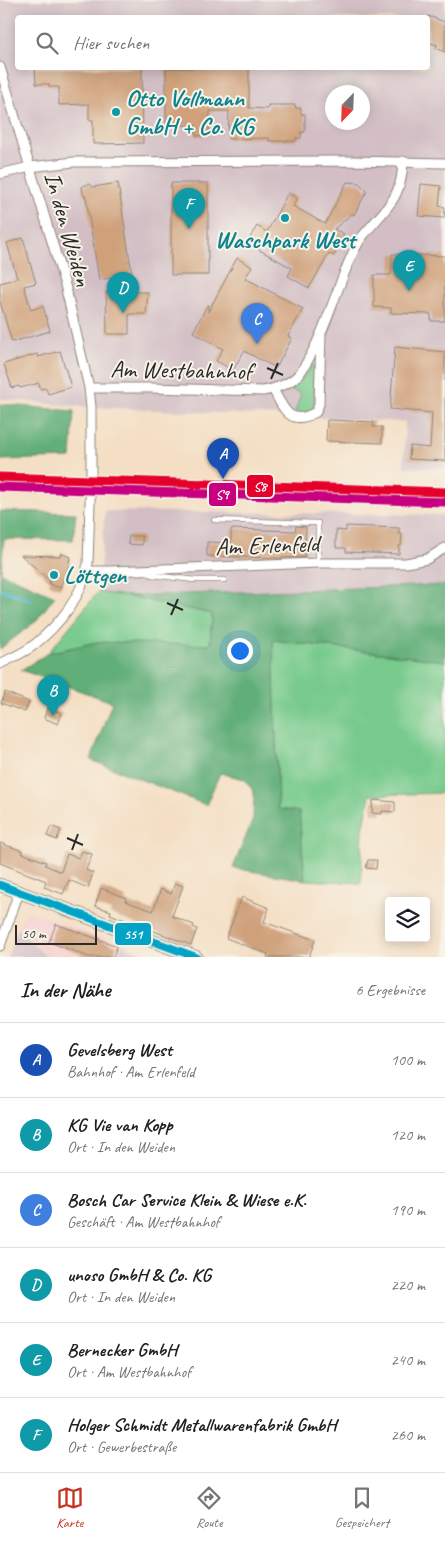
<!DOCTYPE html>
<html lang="de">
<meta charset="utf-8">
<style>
:root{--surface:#fff;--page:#f2f2f2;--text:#202124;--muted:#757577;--line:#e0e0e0;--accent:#c8321e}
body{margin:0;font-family:Caveat,sans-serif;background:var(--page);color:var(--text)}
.controls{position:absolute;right:15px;bottom:15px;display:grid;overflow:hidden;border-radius:5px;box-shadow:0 2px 12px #0003}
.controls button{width:45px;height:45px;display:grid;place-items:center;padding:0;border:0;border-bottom:1px solid var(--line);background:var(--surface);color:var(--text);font:25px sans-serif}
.compass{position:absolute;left:325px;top:85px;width:45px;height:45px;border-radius:50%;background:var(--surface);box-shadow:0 2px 12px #0003;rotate:203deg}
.scale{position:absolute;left:15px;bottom:12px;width:82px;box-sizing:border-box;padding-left:5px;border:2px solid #2b2b2b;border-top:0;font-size:14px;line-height:18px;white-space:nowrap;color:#2b2b2b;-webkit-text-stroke:4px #f7f3e8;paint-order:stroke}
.you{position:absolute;left:239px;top:650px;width:18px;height:18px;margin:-12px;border:4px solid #fff;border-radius:50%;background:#1a73e8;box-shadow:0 0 0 8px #1a73e833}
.badge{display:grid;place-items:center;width:32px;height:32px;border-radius:50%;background:var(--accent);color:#fff;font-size:16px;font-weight:700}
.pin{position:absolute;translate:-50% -41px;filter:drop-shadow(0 1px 2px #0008)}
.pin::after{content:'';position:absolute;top:26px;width:18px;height:15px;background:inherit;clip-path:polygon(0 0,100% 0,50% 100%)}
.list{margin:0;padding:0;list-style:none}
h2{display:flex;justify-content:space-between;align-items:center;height:65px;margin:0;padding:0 20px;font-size:21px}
h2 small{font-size:16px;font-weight:400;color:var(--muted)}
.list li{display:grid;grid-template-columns:32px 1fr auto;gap:15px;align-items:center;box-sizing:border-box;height:75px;padding:0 20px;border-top:1px solid var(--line)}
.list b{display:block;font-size:19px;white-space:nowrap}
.list p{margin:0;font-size:16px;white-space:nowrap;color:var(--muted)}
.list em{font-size:16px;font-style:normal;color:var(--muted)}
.icon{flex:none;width:28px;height:28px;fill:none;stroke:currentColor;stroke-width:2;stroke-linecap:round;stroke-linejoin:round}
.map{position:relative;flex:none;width:445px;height:957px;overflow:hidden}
.search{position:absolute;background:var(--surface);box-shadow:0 2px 12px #0003;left:15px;right:15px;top:15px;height:55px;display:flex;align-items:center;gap:12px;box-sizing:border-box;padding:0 18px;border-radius:5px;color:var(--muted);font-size:19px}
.sheet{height:515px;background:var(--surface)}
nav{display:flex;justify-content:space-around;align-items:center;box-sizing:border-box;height:70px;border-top:1px solid var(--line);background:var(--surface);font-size:14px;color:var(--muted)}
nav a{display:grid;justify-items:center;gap:2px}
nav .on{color:var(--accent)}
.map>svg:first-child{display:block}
</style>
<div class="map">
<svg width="445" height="957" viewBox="0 0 445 957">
<rect width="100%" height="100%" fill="#f7f3e8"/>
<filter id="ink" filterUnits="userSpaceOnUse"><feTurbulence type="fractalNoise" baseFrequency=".02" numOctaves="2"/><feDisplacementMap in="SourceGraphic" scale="10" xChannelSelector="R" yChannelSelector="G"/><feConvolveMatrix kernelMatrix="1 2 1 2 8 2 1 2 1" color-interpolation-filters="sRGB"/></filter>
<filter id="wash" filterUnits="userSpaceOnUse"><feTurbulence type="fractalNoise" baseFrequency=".0096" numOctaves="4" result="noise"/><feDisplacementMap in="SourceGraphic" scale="20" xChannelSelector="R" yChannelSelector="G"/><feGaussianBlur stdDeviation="1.12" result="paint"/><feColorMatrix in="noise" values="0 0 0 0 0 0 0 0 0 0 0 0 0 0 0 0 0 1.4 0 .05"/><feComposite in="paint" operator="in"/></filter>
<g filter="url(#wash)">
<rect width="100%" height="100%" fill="#f4dfc4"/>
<path fill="#f7d0ce" d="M29,911L122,945L118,957H47L18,929L23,917Z"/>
<path fill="#d2bec4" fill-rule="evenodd" d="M0,0H445V468L404,467L405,422L73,406L0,399ZM18,18H428V68H18ZM332,92H362V122H332Z
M105,511L445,515V585L127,596L98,592Z
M18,929L42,953L47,957H7Z
M122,945L154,957H118Z"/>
<path fill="#77ca8c" stroke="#517a5c" d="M312,366H315L316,368L314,402L312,409L303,414L295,412L301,394L291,390L304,376Z
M98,592L127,596L212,614L210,646L97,642L48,653Z
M273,640L445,661V793L370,795L363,830L361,883L305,880L299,812L278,809Z"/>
<path fill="#61ae78" stroke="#466c52" d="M0,404L74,411L71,458L0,460Z
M0,511L76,513L73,540L4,539L1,573L55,596L36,621L0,649Z
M445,585V661L273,640L278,809L299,812L305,880L233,868L253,819L254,792L244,779L220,773L206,805L91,760L112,702L21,670L48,653L97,642L210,645L212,614L127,596Z"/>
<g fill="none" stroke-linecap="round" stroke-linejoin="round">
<path stroke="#54bbd2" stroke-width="3" d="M0,589L31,600"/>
</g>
<g id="blocks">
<path fill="#cfa07a" d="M428,16L445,22V52L436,48L437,45L428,42Z
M35,68H142L143,143L93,144V120H89V104L59,105V87H49V84H36Z
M166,68H249V108L268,109V105H295L296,108H301V114H305V132H301V138H296V141H269V138L228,139L229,111H210L209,135L196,136V125L166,126Z
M347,182L359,183L367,191L354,215L352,214L334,229L344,234L334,256L329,254L309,288L288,276L292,268L247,243L257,226L267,232L288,193L297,198L293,206L325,224Z
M118,183L132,274L99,280L86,197L83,194L82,186L90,184L93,187Z
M171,183H208V275H171Z
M421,184L441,186L439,206L445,207L444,218L418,216Z
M23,238L36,283L24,286L31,310L43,306L50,331L12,342L0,302V283L17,278L7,243Z
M392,254L445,256V321H431V314L391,313V308L374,307V275H391Z
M237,258L252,267L245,278L303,309L288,336L292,338L276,368L244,351L233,370L216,361L223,349L193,332L208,304V312Z
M106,292H148L146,314H129V334H107Z
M395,347L445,352V461L409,459L410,446L430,448L432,413L390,409Z
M60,351L71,387L48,394L46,388L40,389L39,383L20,388L19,386L12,388L4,364L37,354L38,357Z
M327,420L374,422L373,427H382V443L326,441Z
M296,526L306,527L305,557L277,558L207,556V542L231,543V529L295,531Z
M346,526L399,528V534H402L401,546H399V554L346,552V548H336V530L346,531Z
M129,536H142V545L128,544Z
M61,553L70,557L68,568L60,588L49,584L50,581L21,555L60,556Z
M5,692L29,702L25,712L1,703Z
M47,708L62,713L58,724L44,718Z
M373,800L395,802V812L382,811V814L372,813Z
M51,826L61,830L57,840L47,836Z
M0,843L23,851L22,853L46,862L45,865L61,872L67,854L79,858L82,851L92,854L86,870L93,873L88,888L69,880L63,894L44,887L46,881L0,863Z
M368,860H377L376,869L366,868Z
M175,883L183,886L172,916L194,925L193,927L197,929L191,945L135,924L110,914L111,911L95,906L101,888L126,898L125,901L153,911L161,889L171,894Z
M242,897L269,908L264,922L315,940L309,957H267L268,954L226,938Z
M56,924L117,946L113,957H89L49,942Z"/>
</g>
</g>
<g filter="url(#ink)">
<use href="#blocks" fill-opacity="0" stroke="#908578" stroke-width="1"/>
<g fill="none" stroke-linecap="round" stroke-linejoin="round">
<g stroke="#908578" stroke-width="6">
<path id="service" d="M214,520L318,523V563
M147,572L152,575L195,580H224"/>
</g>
<g stroke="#908578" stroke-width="11">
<path id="minor" d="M0,67L65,285L89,388L91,407V474L88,563C83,596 59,625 34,645C24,653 11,658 0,664
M0,174L30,167L74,162L352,161L445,163
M89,388H150L263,391C278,388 294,383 302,370C320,343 332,304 344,274C349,261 354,248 362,237C384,209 402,201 403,161
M273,389C284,410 290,427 316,412L319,404L321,335
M87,571H110L318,563H406L427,559L445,548
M0,946L19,892"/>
</g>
<g stroke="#908578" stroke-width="14">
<path id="secondary" d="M0,885L196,957"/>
</g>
<use href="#service" stroke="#fff" stroke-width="4.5"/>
<use href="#minor" stroke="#fff" stroke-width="9"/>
<use href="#secondary" stroke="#fff" stroke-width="12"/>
<g stroke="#f7f3e8" stroke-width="11">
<path id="bus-1" d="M0,885L196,957"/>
</g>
<use href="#bus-1" stroke="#02a3c6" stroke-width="8"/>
<g stroke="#f7f3e8" stroke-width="12">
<path id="rail-1" d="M0,477L445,492"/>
</g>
<g stroke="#f7f3e8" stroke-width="12">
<path id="rail-2" d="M0,487L445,502"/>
</g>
<use href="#rail-1" stroke="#e4002b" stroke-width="9"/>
<use href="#rail-2" stroke="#c7007f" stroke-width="9"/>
</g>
</g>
<path fill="none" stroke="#2b2b2b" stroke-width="2" d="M267,368L283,375M271,379L278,363M167,603L183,610M171,615L178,599M67,838L83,845M72,850L78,834"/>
<g fill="#0f9aa8" stroke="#f7f3e8" stroke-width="2">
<circle cx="116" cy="112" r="5"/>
<circle cx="285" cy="218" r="5"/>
<circle cx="54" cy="575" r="5"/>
</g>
<g text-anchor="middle" stroke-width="4" stroke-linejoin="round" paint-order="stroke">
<g font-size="24" font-weight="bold" fill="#0d838f" stroke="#f7f3e8" text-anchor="start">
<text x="126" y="106">Otto Vollmann<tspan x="126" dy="28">GmbH + Co. KG</tspan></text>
<text x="285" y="248" text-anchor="middle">Waschpark West</text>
<text x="64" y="583">Löttgen</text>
</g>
<g font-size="24" fill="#2b2b2b" stroke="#f7f3e8">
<text transform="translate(68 229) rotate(74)" y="8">In den Weiden</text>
<text transform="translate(181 370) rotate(1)" y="8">Am Westbahnhof</text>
<text transform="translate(267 545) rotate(-2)" y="8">Am Erlenfeld</text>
</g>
</g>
<g stroke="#f7f3e8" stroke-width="2">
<rect x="246" y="474" width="28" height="24" rx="5" fill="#e4002b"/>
<rect x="208" y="482" width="29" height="25" rx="5" fill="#c7007f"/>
<rect x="114" y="922" width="38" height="24" rx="5" fill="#02a3c6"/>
</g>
<g font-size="14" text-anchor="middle" font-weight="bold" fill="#fff">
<text x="260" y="491">S8</text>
<text x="222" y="499">S9</text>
<text x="133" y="939">551</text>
</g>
</svg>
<div class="controls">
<button><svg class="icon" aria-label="layers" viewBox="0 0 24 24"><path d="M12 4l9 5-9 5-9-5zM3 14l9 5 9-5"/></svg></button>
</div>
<svg class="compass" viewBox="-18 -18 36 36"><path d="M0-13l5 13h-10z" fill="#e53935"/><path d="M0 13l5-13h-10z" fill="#757577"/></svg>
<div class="scale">50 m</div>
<div class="you"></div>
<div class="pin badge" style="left:223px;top:479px;background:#1a4fb4">A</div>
<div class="pin badge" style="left:53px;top:716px;background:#0f9aa8">B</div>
<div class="pin badge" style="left:257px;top:344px;background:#3f7fe0">C</div>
<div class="pin badge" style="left:123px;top:313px;background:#0f9aa8">D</div>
<div class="pin badge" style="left:409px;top:291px;background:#0f9aa8">E</div>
<div class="pin badge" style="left:189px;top:229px;background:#0f9aa8">F</div>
<div class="search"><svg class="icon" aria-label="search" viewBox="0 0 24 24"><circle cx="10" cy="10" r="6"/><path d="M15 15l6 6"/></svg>Hier suchen</div>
</div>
<section class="sheet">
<h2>In der Nähe<small>6 Ergebnisse</small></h2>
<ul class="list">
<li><span class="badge" style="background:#1a4fb4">A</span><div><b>Gevelsberg West</b><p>Bahnhof · Am Erlenfeld</p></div><em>100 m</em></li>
<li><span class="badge" style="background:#0f9aa8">B</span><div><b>KG Vie van Kopp</b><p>Ort · In den Weiden</p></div><em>120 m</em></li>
<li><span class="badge" style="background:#3f7fe0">C</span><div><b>Bosch Car Service Klein &amp; Wiese e.K.</b><p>Geschäft · Am Westbahnhof</p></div><em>190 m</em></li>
<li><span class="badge" style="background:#0f9aa8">D</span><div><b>unoso GmbH &amp; Co. KG</b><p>Ort · In den Weiden</p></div><em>220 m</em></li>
<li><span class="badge" style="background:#0f9aa8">E</span><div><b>Bernecker GmbH</b><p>Ort · Am Westbahnhof</p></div><em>240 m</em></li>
<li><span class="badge" style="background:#0f9aa8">F</span><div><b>Holger Schmidt Metallwarenfabrik GmbH</b><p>Ort · Gewerbestraße</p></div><em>260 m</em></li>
</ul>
</section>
<nav>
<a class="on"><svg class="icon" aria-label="map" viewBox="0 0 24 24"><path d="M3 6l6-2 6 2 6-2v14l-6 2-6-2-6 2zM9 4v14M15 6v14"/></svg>Karte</a>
<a><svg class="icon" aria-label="directions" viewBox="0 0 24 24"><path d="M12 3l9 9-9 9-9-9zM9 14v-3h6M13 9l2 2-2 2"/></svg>Route</a>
<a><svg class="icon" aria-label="saved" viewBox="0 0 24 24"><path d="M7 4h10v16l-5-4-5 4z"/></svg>Gespeichert</a>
</nav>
